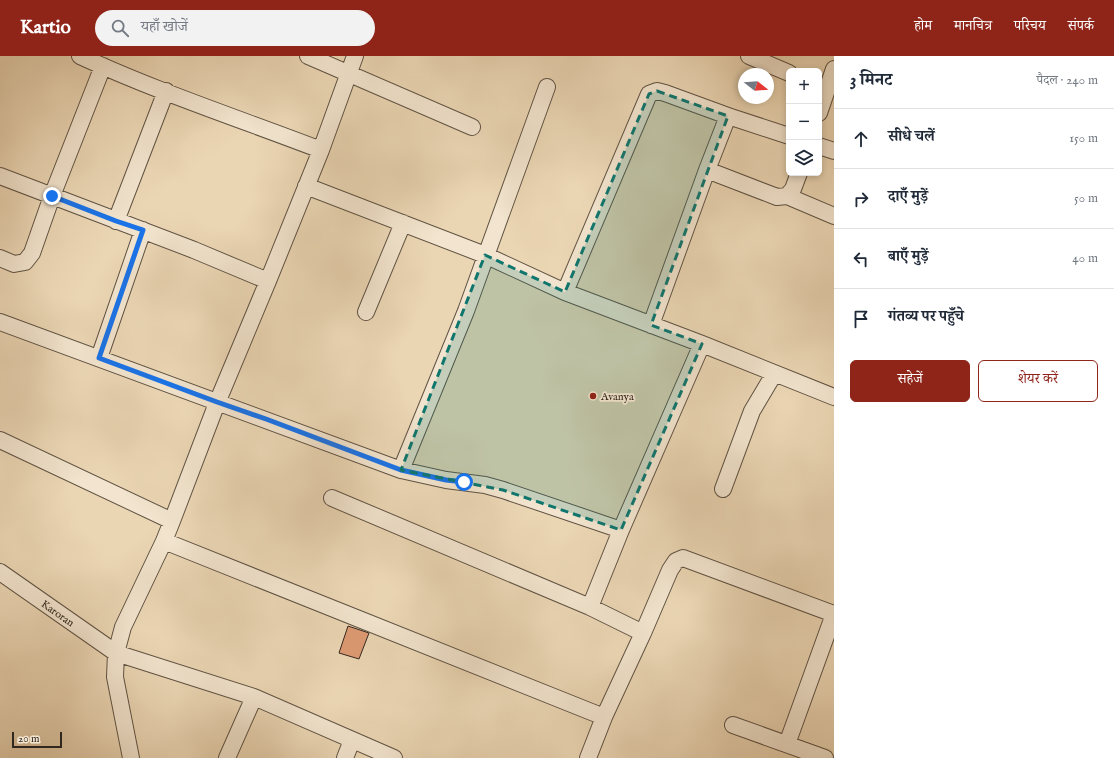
<!DOCTYPE html>
<html lang="hi">
<meta charset="utf-8">
<style>
:root{--surface:#fff;--page:#f2f2f3;--text:#1f2937;--muted:#747a83;--line:#e0e1e3;--accent:#8f2418}
body{margin:0;font-family:"IM FELL English","Noto Serif Devanagari",serif;background:var(--page);color:var(--text)}
.controls{position:absolute;right:12px;top:12px;display:grid;overflow:hidden;border-radius:6px;box-shadow:0 2px 6px #0003}
.controls button{width:36px;height:36px;display:grid;place-items:center;padding:0;border:0;border-bottom:1px solid var(--line);background:var(--surface);color:var(--text);font:20px sans-serif}
.compass{position:absolute;left:738px;top:12px;width:36px;height:36px;border-radius:50%;background:var(--surface);box-shadow:0 2px 6px #0003;rotate:107deg}
.scale{position:absolute;left:12px;bottom:10px;width:50px;box-sizing:border-box;padding-left:4px;border:2px solid #31271f;border-top:0;font-size:11px;line-height:14px;white-space:nowrap;color:#31271f;-webkit-text-stroke:3px #f2e4ce;paint-order:stroke}
.stop{position:absolute;width:12px;height:12px;margin:-9px;border:3px solid #1a73e8;border-radius:50%;background:#fff}
.stop.end{background:#1a73e8;border-color:#fff;box-shadow:0 1px 4px #0008}
.list{margin:0;padding:0;list-style:none}
h2{display:flex;justify-content:space-between;align-items:center;height:52px;margin:0;padding:0 16px;font-size:17px}
h2 small{font-size:13px;font-weight:400;color:var(--muted)}
.list li{display:grid;grid-template-columns:26px 1fr auto;gap:12px;align-items:center;box-sizing:border-box;height:60px;padding:0 16px;border-top:1px solid var(--line)}
.list b{display:block;font-size:15px;white-space:nowrap}
.list em{font-size:13px;font-style:normal;color:var(--muted)}
.actions{display:flex;gap:8px;padding:12px 16px}
.actions a{flex:1;padding:9px 0;border:1px solid var(--accent);border-radius:6px;text-align:center;font-size:14px;color:var(--accent)}
.actions .main{background:var(--accent);color:#fff}
.icon{flex:none;width:22px;height:22px;fill:none;stroke:currentColor;stroke-width:2;stroke-linecap:round;stroke-linejoin:round}
.map{position:relative;flex:none;width:834px;height:702px;overflow:hidden}
header{display:flex;align-items:center;gap:24px;box-sizing:border-box;height:56px;padding:0 20px;background:var(--accent);color:#fff}
header strong{font-size:19px}
nav{display:flex;gap:22px;margin-inline-start:auto;font-size:14px}
.search{width:280px;height:36px;background:var(--page);display:flex;align-items:center;gap:10px;box-sizing:border-box;padding:0 14px;border-radius:22px;color:var(--muted);font-size:15px}
main{display:flex}
aside{flex:1;background:var(--surface)}
.map>svg:first-child{display:block}
</style>
<header>
<strong>Kartio</strong>
<div class="search"><svg class="icon" aria-label="search" viewBox="0 0 24 24"><circle cx="10" cy="10" r="6"/><path d="M15 15l6 6"/></svg>यहाँ खोजें</div>
<nav><a>होम</a><a>मानचित्र</a><a>परिचय</a><a>संपर्क</a></nav>
</header>
<main>
<div class="map">
<svg width="834" height="702" viewBox="0 0 834 702">
<rect width="100%" height="100%" fill="#ebd6b4"/>
<filter id="stains"><feTurbulence type="fractalNoise" baseFrequency=".005" numOctaves="4"/><feColorMatrix values="0 0 0 0 .2 0 0 0 0 .09 0 0 0 0 .02 0 0 0 .5 -.17"/></filter>
<radialGradient id="worn" r=".72"><stop offset=".6" stop-color="#630" stop-opacity="0"/><stop offset="1" stop-color="#630" stop-opacity=".3"/></radialGradient>
<path fill="#de9b74" stroke="#31271f" d="M348,570L369,577L359,603L339,597Z"/>
<g fill="none" stroke-linecap="round" stroke-linejoin="round">
<g stroke="#605344" stroke-width="18">
<path id="minor" d="M80,0C158,36 240,63 321,94
M308,0L472,71
M749,0L789,17
M819,57L834,13
M819,90L834,95
M707,114L728,60
M0,120L194,194L268,225
M306,130L485,199L565,236L702,288L834,341
M787,140L834,160
M116,165L166,35
M0,202L14,208L25,206L32,197L52,140L103,10
M565,236L649,38L657,35L665,37L728,60L789,80
M366,256L403,167
M0,266C134,315 268,364 401,414L466,255L547,31
M651,269L707,114L777,141L787,140L793,133L799,117
M99,302L143,174
M0,384L172,465
M401,414L446,424L485,429L503,434L621,474
M723,433L752,355L774,318
M332,442L590,551L643,577
M164,485L604,661L588,702
M0,516L116,597L254,641L394,702
M590,551L621,474L702,288
M604,661L643,577L670,514L676,505L683,502L834,558
M733,669L825,702
M787,688L834,558
M131,702L115,621L116,597L123,571L164,485L172,465L217,347L268,225L321,94L355,0
M227,702L254,641
M345,702L352,684"/>
</g>
<use href="#minor" stroke="#f2e4ce" stroke-width="16"/>
</g>
<g fill="none" stroke-linecap="round" stroke-linejoin="round">
<path stroke="#1a73e8" stroke-width="5" d="M52,140L116,165L143,174L99,302L217,346L266,363L401,414L446,424L464,426"/>
</g>
<path fill="#0f766e" fill-opacity="0.2" stroke="#0f766e" stroke-width="3" stroke-dasharray="8 5" stroke-linejoin="round" d="M657,35L728,60L651,269L702,288L621,474L503,434L401,414L485,199L565,236L649,38Z"/>
<circle fill="#8f2418" stroke="#f2e4ce" stroke-width="1.5" cx="593" cy="340" r="4"/>
<g text-anchor="middle" stroke-width="3.5" stroke-linejoin="round" paint-order="stroke">
<g font-size="11" fill="#31271f" stroke="#f2e4ce" text-anchor="start">
<text x="601" y="344">Avanya</text>
</g>
<g font-size="11" fill="#31271f" stroke="#f2e4ce">
<text transform="translate(58 557) rotate(35)" y="4">Karoran</text>
</g>
</g>
<rect width="100%" height="100%" filter="url(#stains)"/>
<rect width="100%" height="100%" fill="url(#worn)"/>
</svg>
<div class="controls">
<button>+</button>
<button>−</button>
<button><svg class="icon" aria-label="layers" viewBox="0 0 24 24"><path d="M12 4l9 5-9 5-9-5zM3 14l9 5 9-5"/></svg></button>
</div>
<svg class="compass" viewBox="-18 -18 36 36"><path d="M0-13l5 13h-10z" fill="#e53935"/><path d="M0 13l5-13h-10z" fill="#747a83"/></svg>
<div class="scale">20 m</div>
<div class="stop" style="left:464px;top:426px"></div>
<div class="stop end" style="left:52px;top:140px"></div>
</div>
<aside>
<h2>3 मिनट<small>पैदल · 240 m</small></h2>
<ul class="list">
<li><svg class="icon" aria-label="ahead" viewBox="0 0 24 24"><path d="M12 20V5M6 11l6-6 6 6"/></svg><div><b>सीधे चलें</b></div><em>150 m</em></li>
<li><svg class="icon" aria-label="right" viewBox="0 0 24 24"><path d="M7 20v-9h11M14 6l5 5-5 5"/></svg><div><b>दाएँ मुड़ें</b></div><em>50 m</em></li>
<li><svg class="icon" aria-label="left" viewBox="0 0 24 24"><path d="M17 20v-9H6M10 6l-5 5 5 5"/></svg><div><b>बाएँ मुड़ें</b></div><em>40 m</em></li>
<li><svg class="icon" aria-label="arrive" viewBox="0 0 24 24"><path d="M6 21V4h12l-3 4 3 4H6"/></svg><div><b>गंतव्य पर पहुँचे</b></div></li>
</ul>
<div class="actions"><a class="main">सहेजें</a><a>शेयर करें</a></div>
</aside>
</main>
